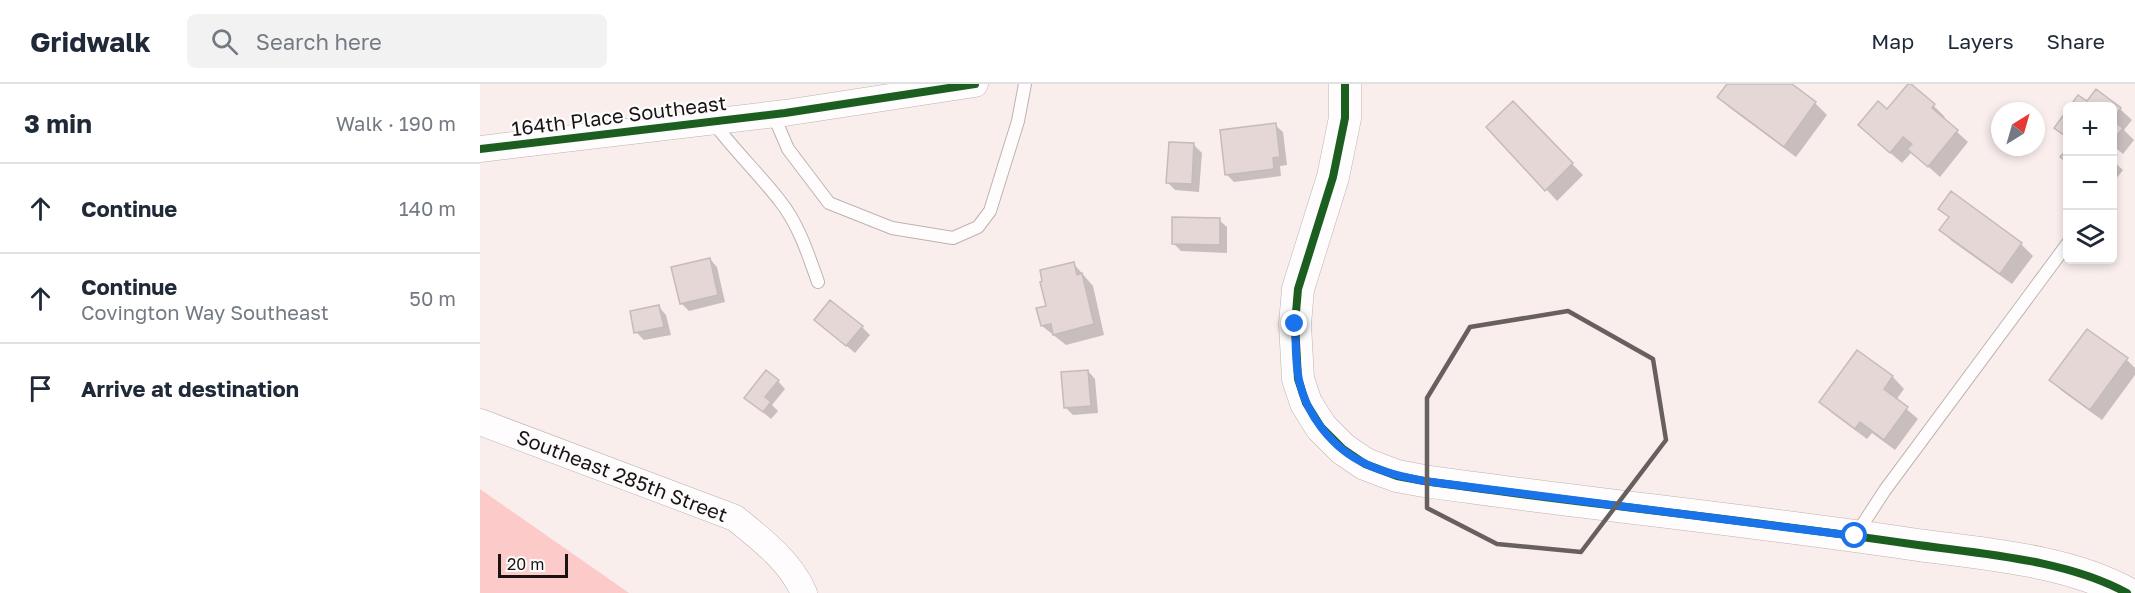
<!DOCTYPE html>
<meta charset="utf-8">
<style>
:root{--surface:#fff;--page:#f2f2f3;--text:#1f2937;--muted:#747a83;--line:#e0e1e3}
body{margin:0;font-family:"Golos Text",sans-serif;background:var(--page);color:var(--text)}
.controls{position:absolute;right:18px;top:18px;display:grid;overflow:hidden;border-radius:9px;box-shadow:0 3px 9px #0003}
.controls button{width:54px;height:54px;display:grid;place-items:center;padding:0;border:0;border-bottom:2px solid var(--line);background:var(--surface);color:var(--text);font:30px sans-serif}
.compass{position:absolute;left:1511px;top:18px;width:54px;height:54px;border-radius:50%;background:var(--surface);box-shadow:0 3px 9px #0003;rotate:37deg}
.scale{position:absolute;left:18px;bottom:15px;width:70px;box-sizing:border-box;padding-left:6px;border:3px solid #1a1312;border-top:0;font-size:16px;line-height:21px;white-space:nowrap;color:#1a1312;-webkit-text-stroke:4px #fcfcfc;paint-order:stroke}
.stop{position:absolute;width:18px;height:18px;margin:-14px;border:4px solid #1a73e8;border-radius:50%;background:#fff}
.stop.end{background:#1a73e8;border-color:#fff;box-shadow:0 2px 6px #0008}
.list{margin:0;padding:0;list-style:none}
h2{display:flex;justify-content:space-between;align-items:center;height:78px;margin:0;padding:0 24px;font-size:26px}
h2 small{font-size:20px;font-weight:400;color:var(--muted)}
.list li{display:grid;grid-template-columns:39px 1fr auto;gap:18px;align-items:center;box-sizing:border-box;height:90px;padding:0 24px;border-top:2px solid var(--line)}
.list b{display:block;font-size:22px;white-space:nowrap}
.list p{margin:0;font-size:20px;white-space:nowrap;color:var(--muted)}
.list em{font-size:20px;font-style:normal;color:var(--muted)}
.icon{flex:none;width:33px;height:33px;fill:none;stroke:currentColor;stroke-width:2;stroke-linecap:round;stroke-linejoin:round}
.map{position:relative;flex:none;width:1655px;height:509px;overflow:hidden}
header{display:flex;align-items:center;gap:36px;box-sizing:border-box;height:84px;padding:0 30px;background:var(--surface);border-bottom:2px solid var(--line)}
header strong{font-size:28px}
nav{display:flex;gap:33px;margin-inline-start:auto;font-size:21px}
.search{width:420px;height:54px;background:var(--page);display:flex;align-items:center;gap:15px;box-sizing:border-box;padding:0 21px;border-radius:9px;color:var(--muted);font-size:22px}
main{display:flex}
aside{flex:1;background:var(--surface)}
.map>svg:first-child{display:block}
</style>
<header>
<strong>Gridwalk</strong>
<div class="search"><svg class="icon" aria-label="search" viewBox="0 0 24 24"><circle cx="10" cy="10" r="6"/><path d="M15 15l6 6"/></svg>Search here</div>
<nav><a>Map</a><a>Layers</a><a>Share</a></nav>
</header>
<main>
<aside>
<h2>3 min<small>Walk · 190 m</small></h2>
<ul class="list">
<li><svg class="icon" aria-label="ahead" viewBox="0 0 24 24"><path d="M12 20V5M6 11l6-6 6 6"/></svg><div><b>Continue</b></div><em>140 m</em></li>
<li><svg class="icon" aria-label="ahead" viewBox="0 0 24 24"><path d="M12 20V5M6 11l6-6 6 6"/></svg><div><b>Continue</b><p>Covington Way Southeast</p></div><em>50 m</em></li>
<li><svg class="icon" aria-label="arrive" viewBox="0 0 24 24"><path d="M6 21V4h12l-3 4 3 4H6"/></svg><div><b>Arrive at destination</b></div></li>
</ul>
</aside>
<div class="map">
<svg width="1655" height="509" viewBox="0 0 1655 509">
<rect width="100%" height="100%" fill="#faeeed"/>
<path fill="#fccac8" d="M0,405L149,509H0Z"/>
<path fill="#0003" d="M1249,0H1309L1335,19L1347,31L1316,73L1250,24L1239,13Z
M1429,1L1454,22L1465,33L1463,35L1488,58L1460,93L1432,68L1422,79L1391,52L1408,27Z
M1616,7L1640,25L1652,36L1644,46L1654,56L1643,70L1637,65L1632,71V22H1591L1598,13L1607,19Z
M1033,19L1103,91L1077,117L1066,105Z
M795,41L803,48L807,81L800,82L801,92L754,98L746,90Z
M714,61L722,69L719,108L695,106L687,98Z
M1632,76L1643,86L1632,100Z
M1471,109L1541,160L1553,172L1532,200L1472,157L1461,146L1470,134L1460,124Z
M739,136L747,143V169L701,167L693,159Z
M230,175L237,183L245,218L209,227L201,219Z
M593,179L613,202L624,251L586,261L562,242L568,223Z
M179,223L186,231L191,251L164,256L156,248Z
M344,243H382L390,251L375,269Z
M1377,268L1413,293L1424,305L1416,316L1438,335L1415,366L1392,349L1387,355L1352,329L1341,318Z
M1647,276L1655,284V291L1622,336L1582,307L1571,296Z
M608,287L615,295L618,329L593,331L585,323Z
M298,297L305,305L292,321L298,327L291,335L266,314Z"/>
<path fill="#e4d7d6" stroke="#c4bbba" stroke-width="1.5" d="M1247,0H1312L1336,18L1304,63L1237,13Z
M1428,0H1431L1455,20L1452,24L1478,46L1448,83L1427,65L1432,60L1423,53L1410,69L1378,41L1398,17L1407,25Z
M1616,5L1641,24L1632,35V22H1590L1598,11L1607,17Z
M1033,17L1093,79L1065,107L1006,43Z
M1588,25V54L1574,44Z
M1632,36L1643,44L1632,58Z
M796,39L800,73L793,74L794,85L745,91L740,46Z
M689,58L714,59L712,100L686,99Z
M1588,64V79L1580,73Z
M1471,107L1542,159L1520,190L1459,146L1469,133L1458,125Z
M692,133L740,134V161L692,160Z
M230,174L238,211L200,220L191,183Z
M594,178L597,191L602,189L614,240L573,251L571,240L561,242L556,224L566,222L560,198L562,197L560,186Z
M350,216L383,242L366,262L334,236Z
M179,221L184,243L154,249L150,227Z
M1607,245L1648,274L1610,326L1569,296Z
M1377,266L1413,292L1404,305L1428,323L1404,356L1380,338L1375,345L1339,318Z
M286,286L299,296L285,313L291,318L283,328L264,314Z
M608,286L611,322L584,324L581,288Z"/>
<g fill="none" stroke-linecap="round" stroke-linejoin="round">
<g stroke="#bcb3b2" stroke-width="14">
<path id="service" d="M293,30L308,65L349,119L412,144L473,154L498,143L510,127L538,37L545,0
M233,38C254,66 279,90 300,117C319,141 328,170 338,198
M1377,449L1405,406L1588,159"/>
</g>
<g stroke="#bcb3b2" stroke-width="27">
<path id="minor" d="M0,65L305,29L495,0
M0,338L255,434C281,455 311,478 324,509"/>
</g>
<g stroke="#bcb3b2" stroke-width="33">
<path id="tertiary" d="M865,0V34L853,93L818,205L815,240L818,295L826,319L841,343L863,365L885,380L917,392L944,397C1106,420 1269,436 1431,460C1501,470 1585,475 1647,509"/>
</g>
<use href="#service" stroke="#fefcfc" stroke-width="12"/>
<use href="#minor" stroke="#fefcfc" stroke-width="26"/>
<use href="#tertiary" stroke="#fefcfc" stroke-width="32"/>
<g stroke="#fcfcfc" stroke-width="11">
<path id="cycleway" d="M865,0V34L853,93L818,205L815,240L818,295L826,319L841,343L863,365L885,380L917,392L944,397C1106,420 1269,436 1431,460C1501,470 1585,475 1647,509
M0,65L305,29L495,0"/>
</g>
<use href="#cycleway" stroke="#1b5e20" stroke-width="8"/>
</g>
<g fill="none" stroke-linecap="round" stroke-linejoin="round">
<path stroke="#1a73e8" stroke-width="8" d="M815,240C816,259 815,278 819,296C826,331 854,366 886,380C905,389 924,393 944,397L1375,452"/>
</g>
<path fill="none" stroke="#68605f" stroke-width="4.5" stroke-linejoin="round" d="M1088,227L1173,275L1186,356L1101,468L1017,460L947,424V314L990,243Z"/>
<g text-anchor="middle" stroke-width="4.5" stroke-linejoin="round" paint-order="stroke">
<g font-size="20" fill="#1a1312" stroke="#fcfcfc">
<text transform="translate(139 32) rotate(-7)" y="7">164th Place Southeast</text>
<text transform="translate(142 392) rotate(21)" y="7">Southeast 285th Street</text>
</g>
</g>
</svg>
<div class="controls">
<button>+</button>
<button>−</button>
<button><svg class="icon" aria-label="layers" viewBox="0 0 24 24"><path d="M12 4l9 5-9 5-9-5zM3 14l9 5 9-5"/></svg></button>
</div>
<svg class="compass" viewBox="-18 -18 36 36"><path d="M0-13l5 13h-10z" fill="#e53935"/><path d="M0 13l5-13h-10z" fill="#747a83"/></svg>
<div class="scale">20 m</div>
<div class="stop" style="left:1375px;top:452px"></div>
<div class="stop end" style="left:815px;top:240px"></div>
</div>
</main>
